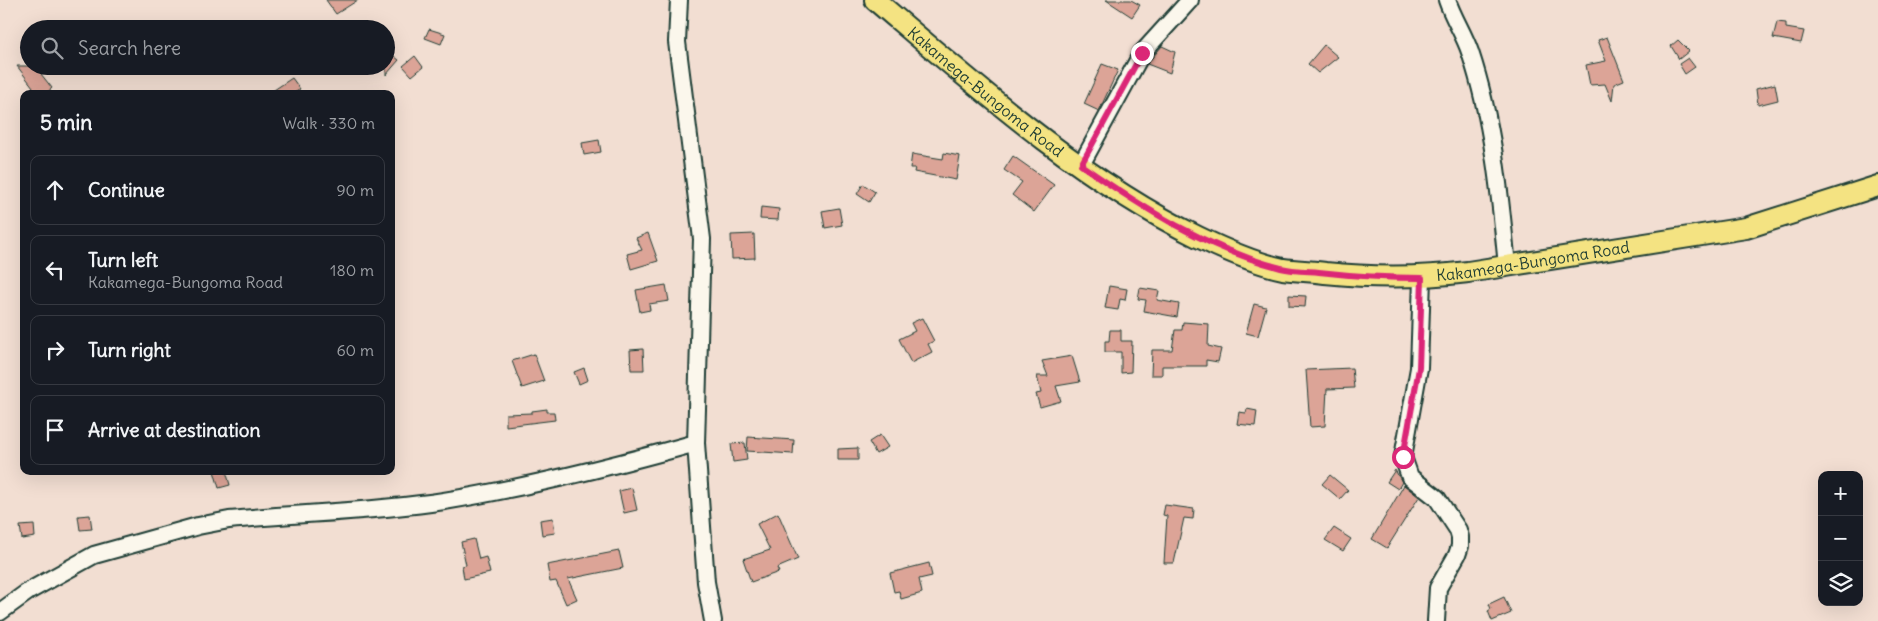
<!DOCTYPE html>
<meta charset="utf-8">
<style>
:root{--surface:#171b24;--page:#242831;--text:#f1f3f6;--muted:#9ea1a6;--line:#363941}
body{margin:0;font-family:Delius,sans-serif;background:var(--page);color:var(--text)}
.controls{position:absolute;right:15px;bottom:15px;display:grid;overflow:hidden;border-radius:10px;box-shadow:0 5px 20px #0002}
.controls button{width:45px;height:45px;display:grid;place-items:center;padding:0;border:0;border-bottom:1px solid var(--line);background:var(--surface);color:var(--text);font:25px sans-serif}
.stop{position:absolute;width:15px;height:15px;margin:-11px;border:4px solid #db2777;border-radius:50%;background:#fff}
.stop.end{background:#db2777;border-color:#fff;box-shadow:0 1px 5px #0008}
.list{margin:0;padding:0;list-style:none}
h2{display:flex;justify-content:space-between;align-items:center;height:65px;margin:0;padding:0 20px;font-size:21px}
h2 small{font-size:16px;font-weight:400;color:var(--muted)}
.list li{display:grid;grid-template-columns:32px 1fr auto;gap:15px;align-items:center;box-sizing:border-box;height:70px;margin:0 10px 10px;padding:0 10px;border:1px solid var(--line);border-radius:10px}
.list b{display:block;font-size:19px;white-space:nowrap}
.list p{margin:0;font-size:16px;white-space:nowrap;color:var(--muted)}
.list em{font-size:16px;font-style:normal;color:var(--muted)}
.icon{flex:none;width:28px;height:28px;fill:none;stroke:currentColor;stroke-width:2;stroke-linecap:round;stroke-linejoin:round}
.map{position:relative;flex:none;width:1878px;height:621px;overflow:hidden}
.search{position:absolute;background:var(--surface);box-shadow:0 5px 20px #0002;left:20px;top:20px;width:375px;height:55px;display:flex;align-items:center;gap:12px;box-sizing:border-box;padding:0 18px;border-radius:28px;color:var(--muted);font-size:19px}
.panel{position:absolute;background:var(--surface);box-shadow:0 5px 20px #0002;left:20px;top:90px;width:375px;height:385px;border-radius:10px}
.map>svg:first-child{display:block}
</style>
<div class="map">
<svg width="1878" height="621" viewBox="0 0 1878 621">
<rect width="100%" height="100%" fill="#f2ded2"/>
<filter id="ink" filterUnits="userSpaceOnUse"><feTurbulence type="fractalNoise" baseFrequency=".02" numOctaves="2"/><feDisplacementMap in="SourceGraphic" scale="10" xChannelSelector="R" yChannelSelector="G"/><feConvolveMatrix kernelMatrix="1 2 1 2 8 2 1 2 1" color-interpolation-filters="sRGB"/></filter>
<g filter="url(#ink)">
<path fill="#dca497" stroke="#1f3d34" d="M326,0H358L336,14Z
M1106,0H1131L1140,5L1132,17Z
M1777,22L1786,23V28L1804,31L1801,43L1773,38Z
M429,29L445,34L441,44L425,38Z
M1607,37L1624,80L1614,84L1612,101L1605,84L1590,85L1586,65L1606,61L1598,40Z
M1678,40L1689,51L1679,59L1671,46Z
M1324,45L1338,57L1318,73L1308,64Z
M1162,46L1175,52L1170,73L1147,64Z
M386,50L399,60L386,75Z
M415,56L423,67L412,76L403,66Z
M1688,58L1695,67L1685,74L1679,64Z
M1102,64L1118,70L1099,111L1084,104Z
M17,66H51L41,74L52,88L45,94H25L33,87Z
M292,78L300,89L293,94H268Z
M1775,84L1778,100L1758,105L1756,89Z
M599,140L601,152L584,155L582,143Z
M944,153L960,156L956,180L914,172L915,168H910L912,154L943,159Z
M1013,156L1054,185L1034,212L1012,195L1022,182L1004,170Z
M863,184L875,192L869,202L857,194Z
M761,207L779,209L778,220L760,219Z
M839,208L842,225L825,228L822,211Z
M648,233L658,261L631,269L627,254L642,250L636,238Z
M754,234L755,258L732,259L731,235Z
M666,285L669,301L649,304L650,310L640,312L636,290Z
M1109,286L1127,289L1125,300L1120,299L1118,310L1105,308Z
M1140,288L1159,291L1157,300L1179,304L1177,317L1144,311L1146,300L1138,299Z
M1289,295L1306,296L1305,307L1289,306Z
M1254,304L1266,307L1258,336L1246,333Z
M922,318L934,341L928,344L932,352L911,363L899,339L915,331L911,323Z
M1183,322L1209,324L1208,346L1221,349L1218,362L1206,360V366H1162V375H1151L1152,350H1172L1175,330H1182Z
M1110,330H1121V341H1132L1131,372L1121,373V352H1105V341H1109Z
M643,349L644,370H631L630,350Z
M534,354L544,381L522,388L512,361Z
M1072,356L1080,382L1056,386L1061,401L1040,407L1036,394L1041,393L1037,376H1048L1042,361Z
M584,368L588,380L579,384L574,372Z
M1352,368L1354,388L1327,389L1325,426L1310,427L1306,370Z
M547,409V412H554L555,420L506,426V414L532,413V411Z
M1247,409L1257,411L1255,426L1237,424L1239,412L1246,413Z
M880,435L888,447L876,454L869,442Z
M748,437L794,440L793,454L747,451Z
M745,443L747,460L733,462L731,444Z
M858,448V460H838V449Z
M1395,470L1402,482L1398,489L1387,482Z
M214,471H226L230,485L219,488Z
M1330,475L1348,490L1340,499L1322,484Z
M1404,485L1419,497L1387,548L1372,539Z
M632,488L637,510L624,513L619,491Z
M1165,505L1194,509L1193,519L1184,518L1174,563H1164L1167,516L1163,515Z
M778,513L798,559L777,568L779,572L751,582L743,559L770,550L757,524Z
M90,515L92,529L80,530L78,516Z
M553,518L555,533L542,535L540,520Z
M34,525L35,537L22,539L20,526Z
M1334,528L1351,539L1343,551L1325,540Z
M474,539L479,559L486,557L490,573L464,579L462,566L466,565L461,542Z
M619,551L623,568L568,579L577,599L566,604L556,581L550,582L547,565Z
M929,563L932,576L919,579L922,593L901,599L899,591L894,592L890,573Z
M1504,597L1511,613L1492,621L1488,611L1491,609L1489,604Z"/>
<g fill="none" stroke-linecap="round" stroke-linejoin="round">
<g stroke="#1f3d34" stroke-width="20">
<path id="minor" d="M679,0L677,42L702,239L696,443L706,582L713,621
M1447,0C1453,18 1464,34 1470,52C1493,121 1500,194 1507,266
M1081,165L1142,53L1190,0
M1422,278L1419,368L1403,457L1410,477L1437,498L1458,530L1460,537V546L1457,555L1438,588L1436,621
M0,612L29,591L94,555L198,526L229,520C300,513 373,512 444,501C530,487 613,466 696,443"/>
</g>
<g stroke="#1f3d34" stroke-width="24">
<g id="major">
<path id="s1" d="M875,0C975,85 1080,179 1198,237C1225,250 1254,263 1283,269C1297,271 1311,271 1325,273C1374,278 1419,278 1468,272L1746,228L1878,186"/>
</g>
</g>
<use href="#minor" stroke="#fbf7ec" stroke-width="16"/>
<use href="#major" stroke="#f4e382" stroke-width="20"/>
</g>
</g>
<g fill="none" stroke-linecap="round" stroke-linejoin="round" filter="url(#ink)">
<path stroke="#db2777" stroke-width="6" d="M1142,53L1081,165C1143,208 1207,249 1281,268C1293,271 1307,271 1319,272C1354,276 1387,278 1422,278L1419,368L1403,457"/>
</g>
<g text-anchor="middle" stroke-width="4" stroke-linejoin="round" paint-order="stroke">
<g font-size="16" fill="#1f3d34" stroke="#fbf7ec">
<text dy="6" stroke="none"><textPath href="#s1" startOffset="144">Kakamega-Bungoma Road</textPath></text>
<text dy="6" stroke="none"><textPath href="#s1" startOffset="744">Kakamega-Bungoma Road</textPath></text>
</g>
</g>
</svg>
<div class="controls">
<button>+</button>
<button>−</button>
<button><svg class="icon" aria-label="layers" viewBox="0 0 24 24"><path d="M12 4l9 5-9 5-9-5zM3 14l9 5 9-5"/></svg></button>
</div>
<div class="stop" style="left:1403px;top:457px"></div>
<div class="stop end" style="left:1142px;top:53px"></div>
<div class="search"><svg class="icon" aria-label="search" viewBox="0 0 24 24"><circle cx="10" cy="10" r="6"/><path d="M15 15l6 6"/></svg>Search here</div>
<section class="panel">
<h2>5 min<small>Walk · 330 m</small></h2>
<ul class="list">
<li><svg class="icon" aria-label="ahead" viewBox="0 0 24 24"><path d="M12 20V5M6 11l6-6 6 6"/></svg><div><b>Continue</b></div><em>90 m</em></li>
<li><svg class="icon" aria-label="left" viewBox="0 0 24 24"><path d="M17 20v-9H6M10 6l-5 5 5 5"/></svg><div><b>Turn left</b><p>Kakamega-Bungoma Road</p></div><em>180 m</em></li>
<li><svg class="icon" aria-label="right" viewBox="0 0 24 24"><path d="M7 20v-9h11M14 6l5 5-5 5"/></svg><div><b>Turn right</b></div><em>60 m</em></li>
<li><svg class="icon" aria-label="arrive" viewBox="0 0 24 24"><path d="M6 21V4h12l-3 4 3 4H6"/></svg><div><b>Arrive at destination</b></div></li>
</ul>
</section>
</div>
